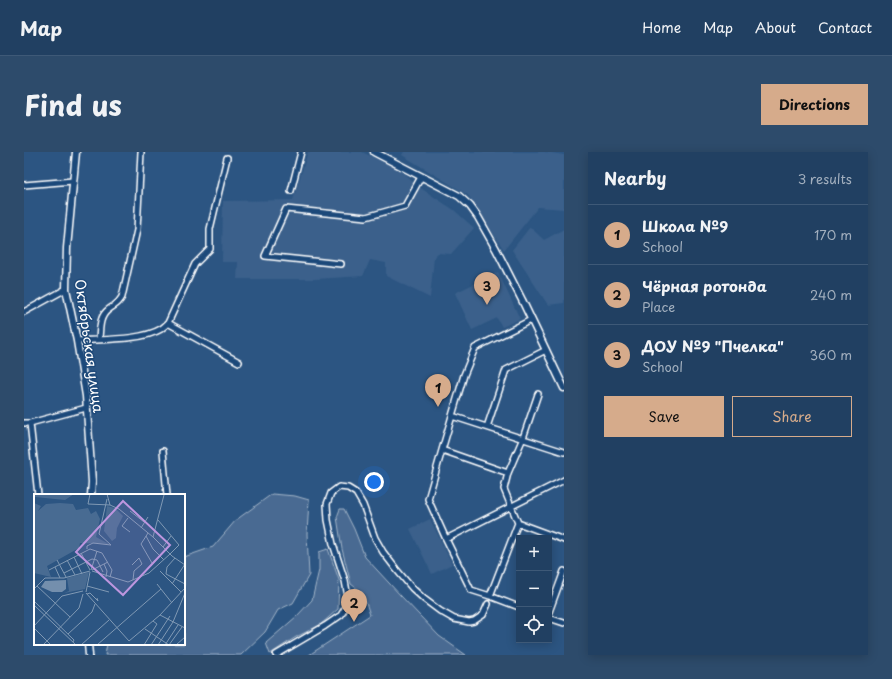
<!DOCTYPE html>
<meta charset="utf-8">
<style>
:root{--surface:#214062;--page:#2d4b6b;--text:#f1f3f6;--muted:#a2afbe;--line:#3e5977;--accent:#d6ab8b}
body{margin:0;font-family:"Playpen Sans",sans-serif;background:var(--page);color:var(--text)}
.controls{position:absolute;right:12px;bottom:12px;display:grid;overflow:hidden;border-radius:0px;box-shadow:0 2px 10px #0003}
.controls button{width:36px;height:36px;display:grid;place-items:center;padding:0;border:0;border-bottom:1px solid var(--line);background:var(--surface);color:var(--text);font:20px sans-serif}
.you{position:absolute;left:350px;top:330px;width:14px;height:14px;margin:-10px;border:3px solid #fff;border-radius:50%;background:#1a73e8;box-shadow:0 0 0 6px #1a73e833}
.badge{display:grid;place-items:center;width:26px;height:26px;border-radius:50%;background:var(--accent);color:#111;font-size:13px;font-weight:700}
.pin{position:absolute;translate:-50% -33px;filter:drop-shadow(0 1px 2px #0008)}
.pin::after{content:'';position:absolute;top:21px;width:14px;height:12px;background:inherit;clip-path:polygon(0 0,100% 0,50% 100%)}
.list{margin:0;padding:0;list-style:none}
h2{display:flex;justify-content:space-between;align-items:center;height:52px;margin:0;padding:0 16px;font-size:17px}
h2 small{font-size:13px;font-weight:400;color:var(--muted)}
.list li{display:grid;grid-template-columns:26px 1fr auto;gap:12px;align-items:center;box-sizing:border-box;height:60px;padding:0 16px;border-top:1px solid var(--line)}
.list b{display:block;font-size:15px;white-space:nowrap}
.list p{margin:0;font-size:13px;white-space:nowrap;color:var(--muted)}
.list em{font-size:13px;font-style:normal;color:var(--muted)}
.actions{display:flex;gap:8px;padding:12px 16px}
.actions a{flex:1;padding:9px 0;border:1px solid var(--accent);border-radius:0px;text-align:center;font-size:14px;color:var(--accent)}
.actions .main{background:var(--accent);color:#111}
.icon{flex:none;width:22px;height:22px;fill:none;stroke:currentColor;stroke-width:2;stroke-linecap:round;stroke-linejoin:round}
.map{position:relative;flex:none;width:540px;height:503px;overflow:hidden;border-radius:0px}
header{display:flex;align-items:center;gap:24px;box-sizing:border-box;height:56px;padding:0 20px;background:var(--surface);border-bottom:1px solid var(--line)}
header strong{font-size:19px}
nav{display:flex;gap:22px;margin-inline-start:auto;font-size:14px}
.intro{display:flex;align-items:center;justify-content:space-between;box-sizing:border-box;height:96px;padding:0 24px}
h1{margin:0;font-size:28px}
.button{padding:10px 18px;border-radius:0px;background:var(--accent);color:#111;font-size:14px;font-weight:700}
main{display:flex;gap:24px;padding:0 24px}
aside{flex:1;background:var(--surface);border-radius:0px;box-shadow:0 2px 10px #0003}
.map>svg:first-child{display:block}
</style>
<header>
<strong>Map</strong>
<nav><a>Home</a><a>Map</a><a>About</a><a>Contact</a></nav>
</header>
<div class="intro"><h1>Find us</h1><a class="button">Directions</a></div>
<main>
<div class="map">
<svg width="540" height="503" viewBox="0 0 540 503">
<rect width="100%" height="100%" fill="#2c5582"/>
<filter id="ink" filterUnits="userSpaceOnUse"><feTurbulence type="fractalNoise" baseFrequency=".025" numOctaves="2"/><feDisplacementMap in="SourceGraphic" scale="8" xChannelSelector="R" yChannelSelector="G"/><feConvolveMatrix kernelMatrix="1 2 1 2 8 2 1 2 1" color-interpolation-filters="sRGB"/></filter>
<g filter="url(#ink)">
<path fill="#3b618b" d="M284,0H338L373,16L395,35L430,58L450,76L427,102L414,101L410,105L406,146L362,124V111L346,108L339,124L291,127H213L214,110H198L199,49L269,48Z
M380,0H520L540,3V57L514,55L480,98L444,43L378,3Z
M506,75L520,88L540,77V151L524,153L488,98Z
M474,120L496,167L478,175L473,166L448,178L431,141Z
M406,367L428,412L408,422L386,377Z"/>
<path fill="#486b92" stroke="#a4b5c8" d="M248,342L271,344L285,348L283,382L285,423L269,451L254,458L241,480L217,503H81L83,492H160V405L189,395L212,368Z
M316,357H320L330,377L341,405L377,444L415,484L442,503H285L346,463L339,441L327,432L318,397L313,365Z
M304,397L315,428L314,457L296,473L272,485L246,502L242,491L273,464L288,448L295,418V400Z"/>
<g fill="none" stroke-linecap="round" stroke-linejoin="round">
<g stroke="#fff" stroke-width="8">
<path id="minor" d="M0,33L49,29
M267,39L277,0
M317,112L241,104L262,57L342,65L381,54L397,25
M0,160L42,137
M144,171L215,210
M75,187C76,177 75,165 84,158C91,152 93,154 98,145L113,78L117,0
M53,189C76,187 117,189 137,177C140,175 142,173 144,171L171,112L186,97V77L203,6
M514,242L499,286L484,321L480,337L494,371L540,388
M428,264L540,300
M0,271H6L62,256
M6,271L14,343
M463,275L482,218L522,198
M418,298L484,321
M139,299L143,343
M422,387L540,328
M466,444L494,371
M495,455L466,444L447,438L422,387L404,347L418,298L440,223L451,196L507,168
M525,460L540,419
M525,466L540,471
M252,503L301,474L317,463L325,450L321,429L309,392L304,368L303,352L307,341L315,335L324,336L332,341L339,353L351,386L359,400L372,417L388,436L400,447L416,459L430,467L445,470L450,469L459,463L464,452"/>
</g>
<g stroke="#fff" stroke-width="9">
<path id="major" d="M52,0L43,96L42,137L53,189L62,244L68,330L67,343
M350,0L435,44L446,54L454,65L472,97L498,148L540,236
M64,492L65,503"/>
</g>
<use href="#minor" stroke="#1f4a7a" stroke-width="5"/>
<use href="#major" stroke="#1f4a7a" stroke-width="6"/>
</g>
</g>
<g text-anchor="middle" stroke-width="3" stroke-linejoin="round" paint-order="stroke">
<g font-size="14" fill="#fff" stroke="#1f4a7a">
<text transform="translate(65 194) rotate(82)" y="5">Октябрьская улица</text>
</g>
</g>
<g transform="translate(10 342)">
<rect width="151" height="151" fill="#2c5582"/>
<path d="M0,0H40L31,6L1,3ZM0,9L7,12L4,17L12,10L26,9L39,10L42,16L54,14L57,20L62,17L66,25L62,43L75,50L46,49L45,54L13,72L17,83L0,79ZM73,12L81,14L89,22L83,34L82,44L78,47L70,37ZM55,78L51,95L30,99L35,97L33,84Z" fill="#486b92"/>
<path d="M32,86V95L28,98H18L7,93L11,87Z" fill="#748fad"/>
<path fill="none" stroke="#8099b4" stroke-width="1" d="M56,0L54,10L76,11M73,0H96M73,0L76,11L85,15L119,43L138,62L151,71M96,17L110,28M94,24L88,32L96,38M124,26L145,51L136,60M107,34L114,23M114,39L107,50L118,69M112,42L119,55L130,66M119,43L130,1M129,53L137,42M53,55V52L59,49L77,51L65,40L73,5M47,59L56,76M40,63L48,80M141,64L133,73L132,80L151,90M23,66L32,83M33,66L41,81M70,70L73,77L72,83M98,71L105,64L108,70L100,77L99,86M21,73L26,84M15,76L56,55L68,59L78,76L76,83M57,76L63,57M58,76L74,68M58,77L94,88L115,79L136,60M126,77L147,98M30,79L58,65L63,66L69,78M123,90L138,109M138,90L151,70M3,92L36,123M53,92L75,98M0,95L11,84H30L56,77M52,98L56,78M52,99L95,147M53,100L56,99L64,107L63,104M0,107L40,146L39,148M0,111L42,151M126,121L151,134M0,132L28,102L49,97M0,134L17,151M111,135L135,151M34,140L58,118L61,110M95,147L126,121L151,94M9,151L45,114L49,100M47,151L75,126M63,151L127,95M110,151L123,130L119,127M117,151L136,122M124,151L139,128L151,99M131,151L144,131M135,151L148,133M142,151L151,143"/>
<path fill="#bd96df" fill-opacity="0.15" stroke="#bd96df" stroke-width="2" d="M89,7L136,51L89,101L42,58Z"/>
<rect width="151" height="151" fill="none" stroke="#fff" stroke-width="2"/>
</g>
</svg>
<div class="controls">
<button>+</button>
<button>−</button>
<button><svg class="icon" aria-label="locate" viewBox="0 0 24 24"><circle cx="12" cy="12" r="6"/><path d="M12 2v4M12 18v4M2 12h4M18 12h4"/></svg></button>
</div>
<div class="you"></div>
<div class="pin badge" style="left:414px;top:255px">1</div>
<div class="pin badge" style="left:330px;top:470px">2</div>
<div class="pin badge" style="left:463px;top:153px">3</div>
</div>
<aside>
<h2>Nearby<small>3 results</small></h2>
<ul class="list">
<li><span class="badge">1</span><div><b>Школа №9</b><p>School</p></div><em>170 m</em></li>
<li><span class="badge">2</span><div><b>Чёрная ротонда</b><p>Place</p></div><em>240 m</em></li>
<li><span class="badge">3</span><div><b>ДОУ №9 &quot;Пчелка&quot;</b><p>School</p></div><em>360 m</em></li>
</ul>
<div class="actions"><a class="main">Save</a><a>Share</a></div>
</aside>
</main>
